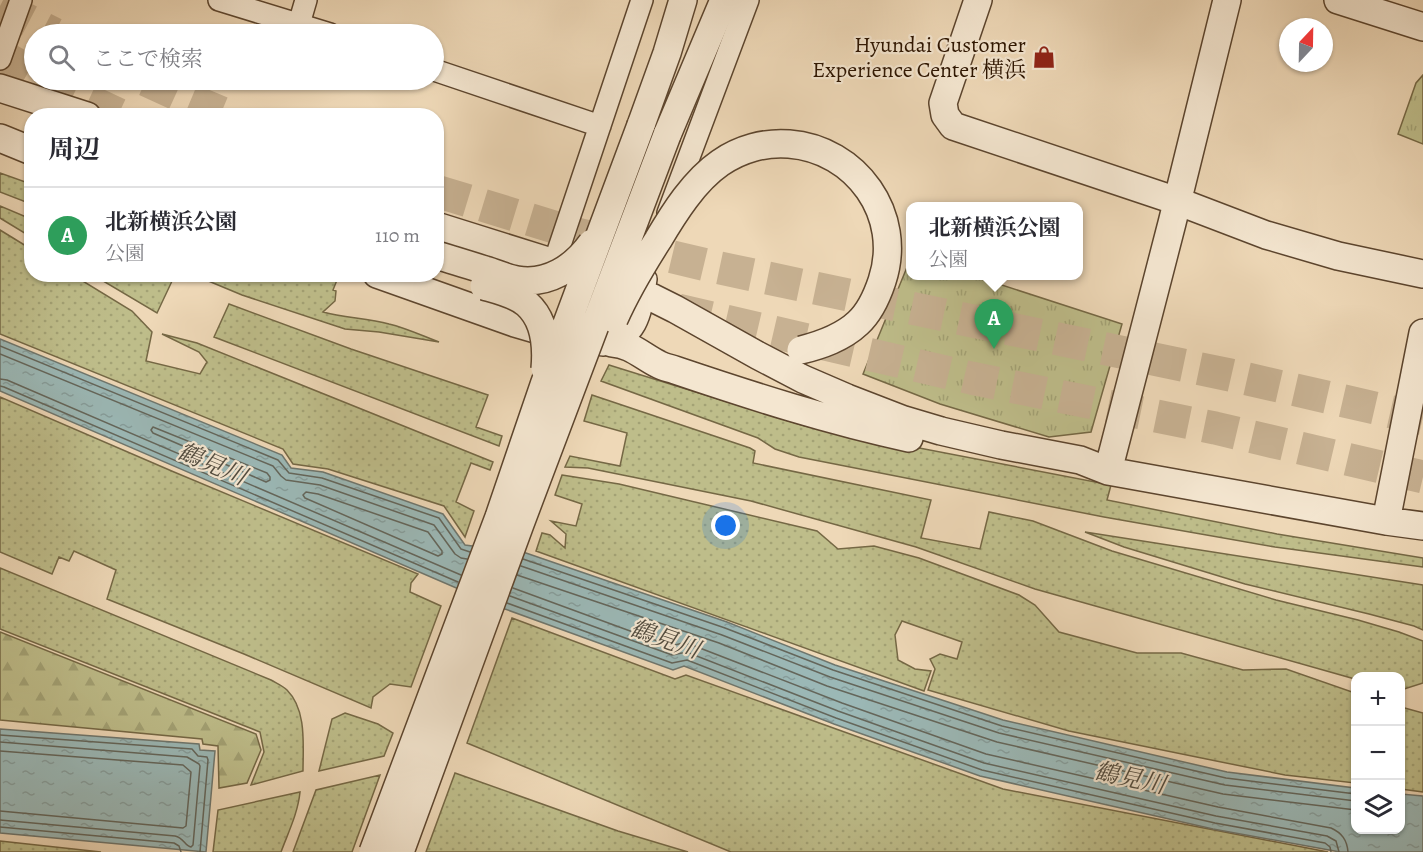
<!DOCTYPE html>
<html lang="ja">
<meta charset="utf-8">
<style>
:root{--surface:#fff;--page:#f2f2f3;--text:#2b2b33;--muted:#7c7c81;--line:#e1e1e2;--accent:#b45309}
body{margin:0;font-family:Alegreya,"Noto Serif JP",serif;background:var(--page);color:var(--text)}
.controls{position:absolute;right:18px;bottom:18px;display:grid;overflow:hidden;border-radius:12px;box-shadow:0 2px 4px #0004}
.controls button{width:54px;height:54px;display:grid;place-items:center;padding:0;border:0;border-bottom:2px solid var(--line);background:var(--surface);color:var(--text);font:30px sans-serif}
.compass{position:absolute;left:1279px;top:18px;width:54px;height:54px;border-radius:50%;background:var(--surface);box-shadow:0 2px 4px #0004;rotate:22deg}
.you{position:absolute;left:726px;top:526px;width:21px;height:21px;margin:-15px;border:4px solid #fff;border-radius:50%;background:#1a73e8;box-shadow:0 0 0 9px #1a73e833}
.badge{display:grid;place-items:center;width:39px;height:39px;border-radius:50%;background:var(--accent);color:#fff;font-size:20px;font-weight:700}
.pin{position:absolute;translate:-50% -50px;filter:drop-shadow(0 2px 3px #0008)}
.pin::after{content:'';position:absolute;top:32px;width:21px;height:18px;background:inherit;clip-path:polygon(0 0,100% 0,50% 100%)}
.popup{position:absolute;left:906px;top:202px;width:177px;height:78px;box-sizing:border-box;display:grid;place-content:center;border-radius:12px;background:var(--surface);filter:drop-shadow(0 2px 4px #0005);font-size:20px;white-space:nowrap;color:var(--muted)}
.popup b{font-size:22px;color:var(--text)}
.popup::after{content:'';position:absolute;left:50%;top:100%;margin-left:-12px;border:12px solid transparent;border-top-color:var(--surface)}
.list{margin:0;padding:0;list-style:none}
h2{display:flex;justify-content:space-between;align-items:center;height:78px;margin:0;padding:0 24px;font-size:26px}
h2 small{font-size:20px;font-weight:400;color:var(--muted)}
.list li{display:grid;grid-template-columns:39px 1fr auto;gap:18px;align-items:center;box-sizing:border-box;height:96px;padding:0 24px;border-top:2px solid var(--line)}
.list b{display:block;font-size:22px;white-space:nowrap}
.list p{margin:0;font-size:20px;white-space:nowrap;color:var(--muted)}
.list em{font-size:20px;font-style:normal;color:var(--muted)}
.icon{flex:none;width:33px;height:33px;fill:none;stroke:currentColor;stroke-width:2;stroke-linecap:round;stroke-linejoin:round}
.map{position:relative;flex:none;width:1423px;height:852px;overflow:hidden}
.search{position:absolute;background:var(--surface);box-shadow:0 2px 4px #0004;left:24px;top:24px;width:420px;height:66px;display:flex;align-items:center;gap:15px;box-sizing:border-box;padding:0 21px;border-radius:33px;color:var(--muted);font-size:22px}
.panel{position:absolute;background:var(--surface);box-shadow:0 2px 4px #0004;left:24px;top:108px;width:420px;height:174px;border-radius:24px}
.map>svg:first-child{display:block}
</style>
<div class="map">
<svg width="1423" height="852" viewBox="0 0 1423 852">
<defs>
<pattern id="grass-dots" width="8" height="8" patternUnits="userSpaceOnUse" patternTransform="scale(1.5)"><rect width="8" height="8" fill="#bebd8a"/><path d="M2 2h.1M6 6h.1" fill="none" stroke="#a3a275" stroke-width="1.8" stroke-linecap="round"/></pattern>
<pattern id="forest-firs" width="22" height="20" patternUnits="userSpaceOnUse" patternTransform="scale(1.5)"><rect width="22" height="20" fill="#bebd8a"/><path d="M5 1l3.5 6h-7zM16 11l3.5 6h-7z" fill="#a3a275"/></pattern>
<pattern id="park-tufts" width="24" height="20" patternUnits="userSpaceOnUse" patternTransform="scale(1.5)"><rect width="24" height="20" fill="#bebd8a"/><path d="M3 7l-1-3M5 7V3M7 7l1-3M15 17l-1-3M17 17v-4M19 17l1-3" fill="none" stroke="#a3a275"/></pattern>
<pattern id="water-ripples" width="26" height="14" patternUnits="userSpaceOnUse" patternTransform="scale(1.5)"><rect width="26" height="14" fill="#9bb8b6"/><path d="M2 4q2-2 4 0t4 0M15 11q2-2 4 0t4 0" fill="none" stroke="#869d9b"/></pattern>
</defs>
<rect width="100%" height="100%" fill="#eed8b7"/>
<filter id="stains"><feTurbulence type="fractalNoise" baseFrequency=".00333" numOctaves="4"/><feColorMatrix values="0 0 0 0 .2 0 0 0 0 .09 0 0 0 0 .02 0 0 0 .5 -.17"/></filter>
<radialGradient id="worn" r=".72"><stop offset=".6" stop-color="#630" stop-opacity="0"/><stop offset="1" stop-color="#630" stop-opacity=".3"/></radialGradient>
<path fill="url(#grass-dots)" stroke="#756845" stroke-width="1.5" d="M0,173L31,184V204L0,192Z
M0,206L31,219V237L0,218Z
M0,230L31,249L32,274L73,275L132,311L152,332L146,361L200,374L207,362L199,352L162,334L197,343L493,462L490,470L471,463L456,502L474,511L465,537L444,506L328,469L293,464L283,449L0,334Z
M278,274L291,278L292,275H321L337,280L333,290L336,291L335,301L323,312C344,318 367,318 389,324C406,328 423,336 439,342L379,332L345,329L242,295L194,275Z
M93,275H163L173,279L157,313Z
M229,304L351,349L488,395L476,427L502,436L499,446L214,337Z
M609,365L805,426L1111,485L1107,500L1277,534L1423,558V567L1275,547L1104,517L799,457L775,449L758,438L601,381Z
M592,395L750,448L755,451L753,463L931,500L921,538L980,549L989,512L1033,521L1112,551L1276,600L1358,620L1399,632L1423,641V683L1401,690L1400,676H1356L1355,679L1035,589L916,547L751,501L588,468L565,467L570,456L620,466L627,433L584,421Z
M0,397L174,472L418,574L411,583L410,592L441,606L411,687L390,684L373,697L371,708L244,654L107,599L116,570L74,551L69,561L59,557L52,574L0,552Z
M562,475L619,484L817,531L838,549L874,546L919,558L1019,595L1035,605L1059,632L1137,653H1181L1243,670L1286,669L1355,693V783L1285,775L1069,731L928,690L935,669L930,659L940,654L957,659L962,642L902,621L895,635L898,660L915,669L931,671L924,691L536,551L542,533L550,535L565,548L566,534L551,521L576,526L582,504L555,495Z
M1085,532L1423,585V630L1414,626L1369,614L1245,584L1124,547Z
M0,568L271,680C276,683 283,686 287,690C307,710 303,745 303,771L251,785L264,752L260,732L0,629Z
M512,618L675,679L686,675L1003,789L1328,852H731L467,743Z
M1401,707L1423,713V792L1401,789Z
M345,713L378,724L393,733L384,756L319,771L332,719Z
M455,773L618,831L688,852H426Z
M380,775L352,852H293L316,790Z
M300,792C298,813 288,833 281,852H213L218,810Z
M0,841L101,852H0Z"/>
<path fill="url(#forest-firs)" stroke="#756845" stroke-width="1.5" d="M0,632L256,734L261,750L247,783L219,788L218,746L203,744L202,739L0,720Z"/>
<path fill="url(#park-tufts)" stroke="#756845" stroke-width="1.5" d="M1423,75V144L1398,134L1416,83Z
M910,260V276H974L1122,324L1091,432L1049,437L940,404L863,374Z"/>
<path fill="url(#water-ripples)" stroke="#6f766d" stroke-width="1.5" d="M0,339L282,455L291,468L323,472L443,514L465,545L526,553L727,622L835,665L1003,720L1227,772L1355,788L1356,830H1400L1401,794L1423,796V852H1340L1213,829L980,776L834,724L684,666L673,670L505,609L0,391Z
M0,729L199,744L200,750L215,751L206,852L0,833Z"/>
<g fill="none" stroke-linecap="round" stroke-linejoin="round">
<path stroke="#64665b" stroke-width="1.5" d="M0,346L278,460L289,473L322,478L439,518L461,549L470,552
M0,354L273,466L281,476L286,480L320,485L434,525L455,554L461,558L467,559
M0,379L7,380L461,575
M0,386L4,387L458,582
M153,427L267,473L270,477V480L266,482L153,433L151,430Z
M306,492L318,494L428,532L442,551V554L438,556L305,498L303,495Z
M523,559L725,628L833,670L1002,726L1226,778L1356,794
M521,566L722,635L830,677L999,733L1225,785L1356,801
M517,575L719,643L827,686L997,742L1223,794L1356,810
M513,588L671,646L683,643L692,645L842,703L986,754L1218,807L1331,828C1342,833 1347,840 1348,852
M510,596L672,655L682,653H689L838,711L984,763L1216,816L1327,836L1336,841L1339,852
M507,603L672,663L687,660L836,718L982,770L1215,823L1325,843L1330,847L1331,852
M0,735L192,749L198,756L207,757L208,760L200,852
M0,742L187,757L199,764L200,766L193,845L191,847C185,846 184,838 175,836L0,820
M0,751L183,765L191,772L186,826L183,828L0,811
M0,827L174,843L179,846L181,852"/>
<path stroke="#c7b192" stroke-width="33" stroke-dasharray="33 16" stroke-linecap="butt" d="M0,6L54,34
M0,55L34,74
M44,80L122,116
M146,80L179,95L229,116
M436,191L577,234L715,267L1230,375L1423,419
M678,310L971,378L1215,428L1423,477"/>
<g stroke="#5c452e" stroke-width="24">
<path id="minor" d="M219,0L330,34
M299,24L306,0
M0,59L21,0
M434,70L600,126
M668,213L748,0
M554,263L642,0
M603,345C640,338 641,310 646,279"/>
</g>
<g stroke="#5c452e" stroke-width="30">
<path id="tertiary" d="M978,0L943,103L945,115L953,126L1177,201L1266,235L1338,256L1423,274
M1338,0L1423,27
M0,88L87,116
M641,125L667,53L683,0
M667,135L724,0
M0,138L32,151
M436,226L554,263L653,298L675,309L757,355L803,379L847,398L904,420L941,431L1001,445L1080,460L1108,471L1386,521L1423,526
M377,274L515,323L563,337
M612,343C631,344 642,356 658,364C663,367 669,368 675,370C752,396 830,421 909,438
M1108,471L1172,223L1227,0
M1386,521L1423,333"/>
</g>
<use href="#minor" stroke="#f4e6d0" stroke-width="21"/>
<use href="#tertiary" stroke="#f4e6d0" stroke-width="27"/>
<g stroke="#5c452e" stroke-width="30" stroke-linecap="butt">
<path id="tertiary-bridge" d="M436,255C453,260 469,265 485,270C496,273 506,278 517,280C548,285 574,268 592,243
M484,286C498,290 516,294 527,304C545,320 547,347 545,369
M614,319C626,292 642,265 658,240C674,213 694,181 720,163C740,149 765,142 789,144C856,149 904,215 882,281C877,296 870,312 858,323C842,338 821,345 801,350
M373,852L499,517L544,385L641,125
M400,852L520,524L667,135"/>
</g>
<use href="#tertiary-bridge" stroke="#f4e6d0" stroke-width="27"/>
</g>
<defs>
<g id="shop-bare" transform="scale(1.8)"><path d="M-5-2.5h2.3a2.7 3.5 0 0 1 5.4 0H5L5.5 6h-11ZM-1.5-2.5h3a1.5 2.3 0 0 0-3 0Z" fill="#8f2418" stroke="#f4e6d0" stroke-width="2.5" paint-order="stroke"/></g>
</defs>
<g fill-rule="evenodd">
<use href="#shop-bare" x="1044" y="57"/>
</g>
<g text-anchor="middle" stroke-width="4.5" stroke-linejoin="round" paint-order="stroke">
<g font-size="22" fill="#2c1400" stroke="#f4e6d0" text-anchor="end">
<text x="1026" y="52">Hyundai Customer<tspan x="1026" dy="25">Experience Center 横浜</tspan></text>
</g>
<g font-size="24" font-style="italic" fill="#534d40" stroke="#f4e6d0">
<text transform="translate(212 464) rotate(23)" y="8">鶴見川</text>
<text transform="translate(665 639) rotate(19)" y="8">鶴見川</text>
<text transform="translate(1130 778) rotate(12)" y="8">鶴見川</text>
</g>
</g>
<rect width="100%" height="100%" filter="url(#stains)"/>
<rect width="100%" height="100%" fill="url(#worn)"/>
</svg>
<div class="controls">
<button>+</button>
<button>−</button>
<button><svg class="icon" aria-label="layers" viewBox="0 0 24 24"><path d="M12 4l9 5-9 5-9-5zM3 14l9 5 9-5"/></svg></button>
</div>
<svg class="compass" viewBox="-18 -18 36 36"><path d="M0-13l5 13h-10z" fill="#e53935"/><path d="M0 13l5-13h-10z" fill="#7c7c81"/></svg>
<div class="you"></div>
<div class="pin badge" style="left:994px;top:349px;background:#2e9e5b">A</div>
<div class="popup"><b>北新横浜公園</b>公園</div>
<div class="search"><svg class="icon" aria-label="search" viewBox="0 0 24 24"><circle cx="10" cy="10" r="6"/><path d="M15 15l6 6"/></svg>ここで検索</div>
<section class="panel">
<h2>周辺<small></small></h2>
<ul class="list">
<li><span class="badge" style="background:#2e9e5b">A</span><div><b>北新横浜公園</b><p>公園</p></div><em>110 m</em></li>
</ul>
</section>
</div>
